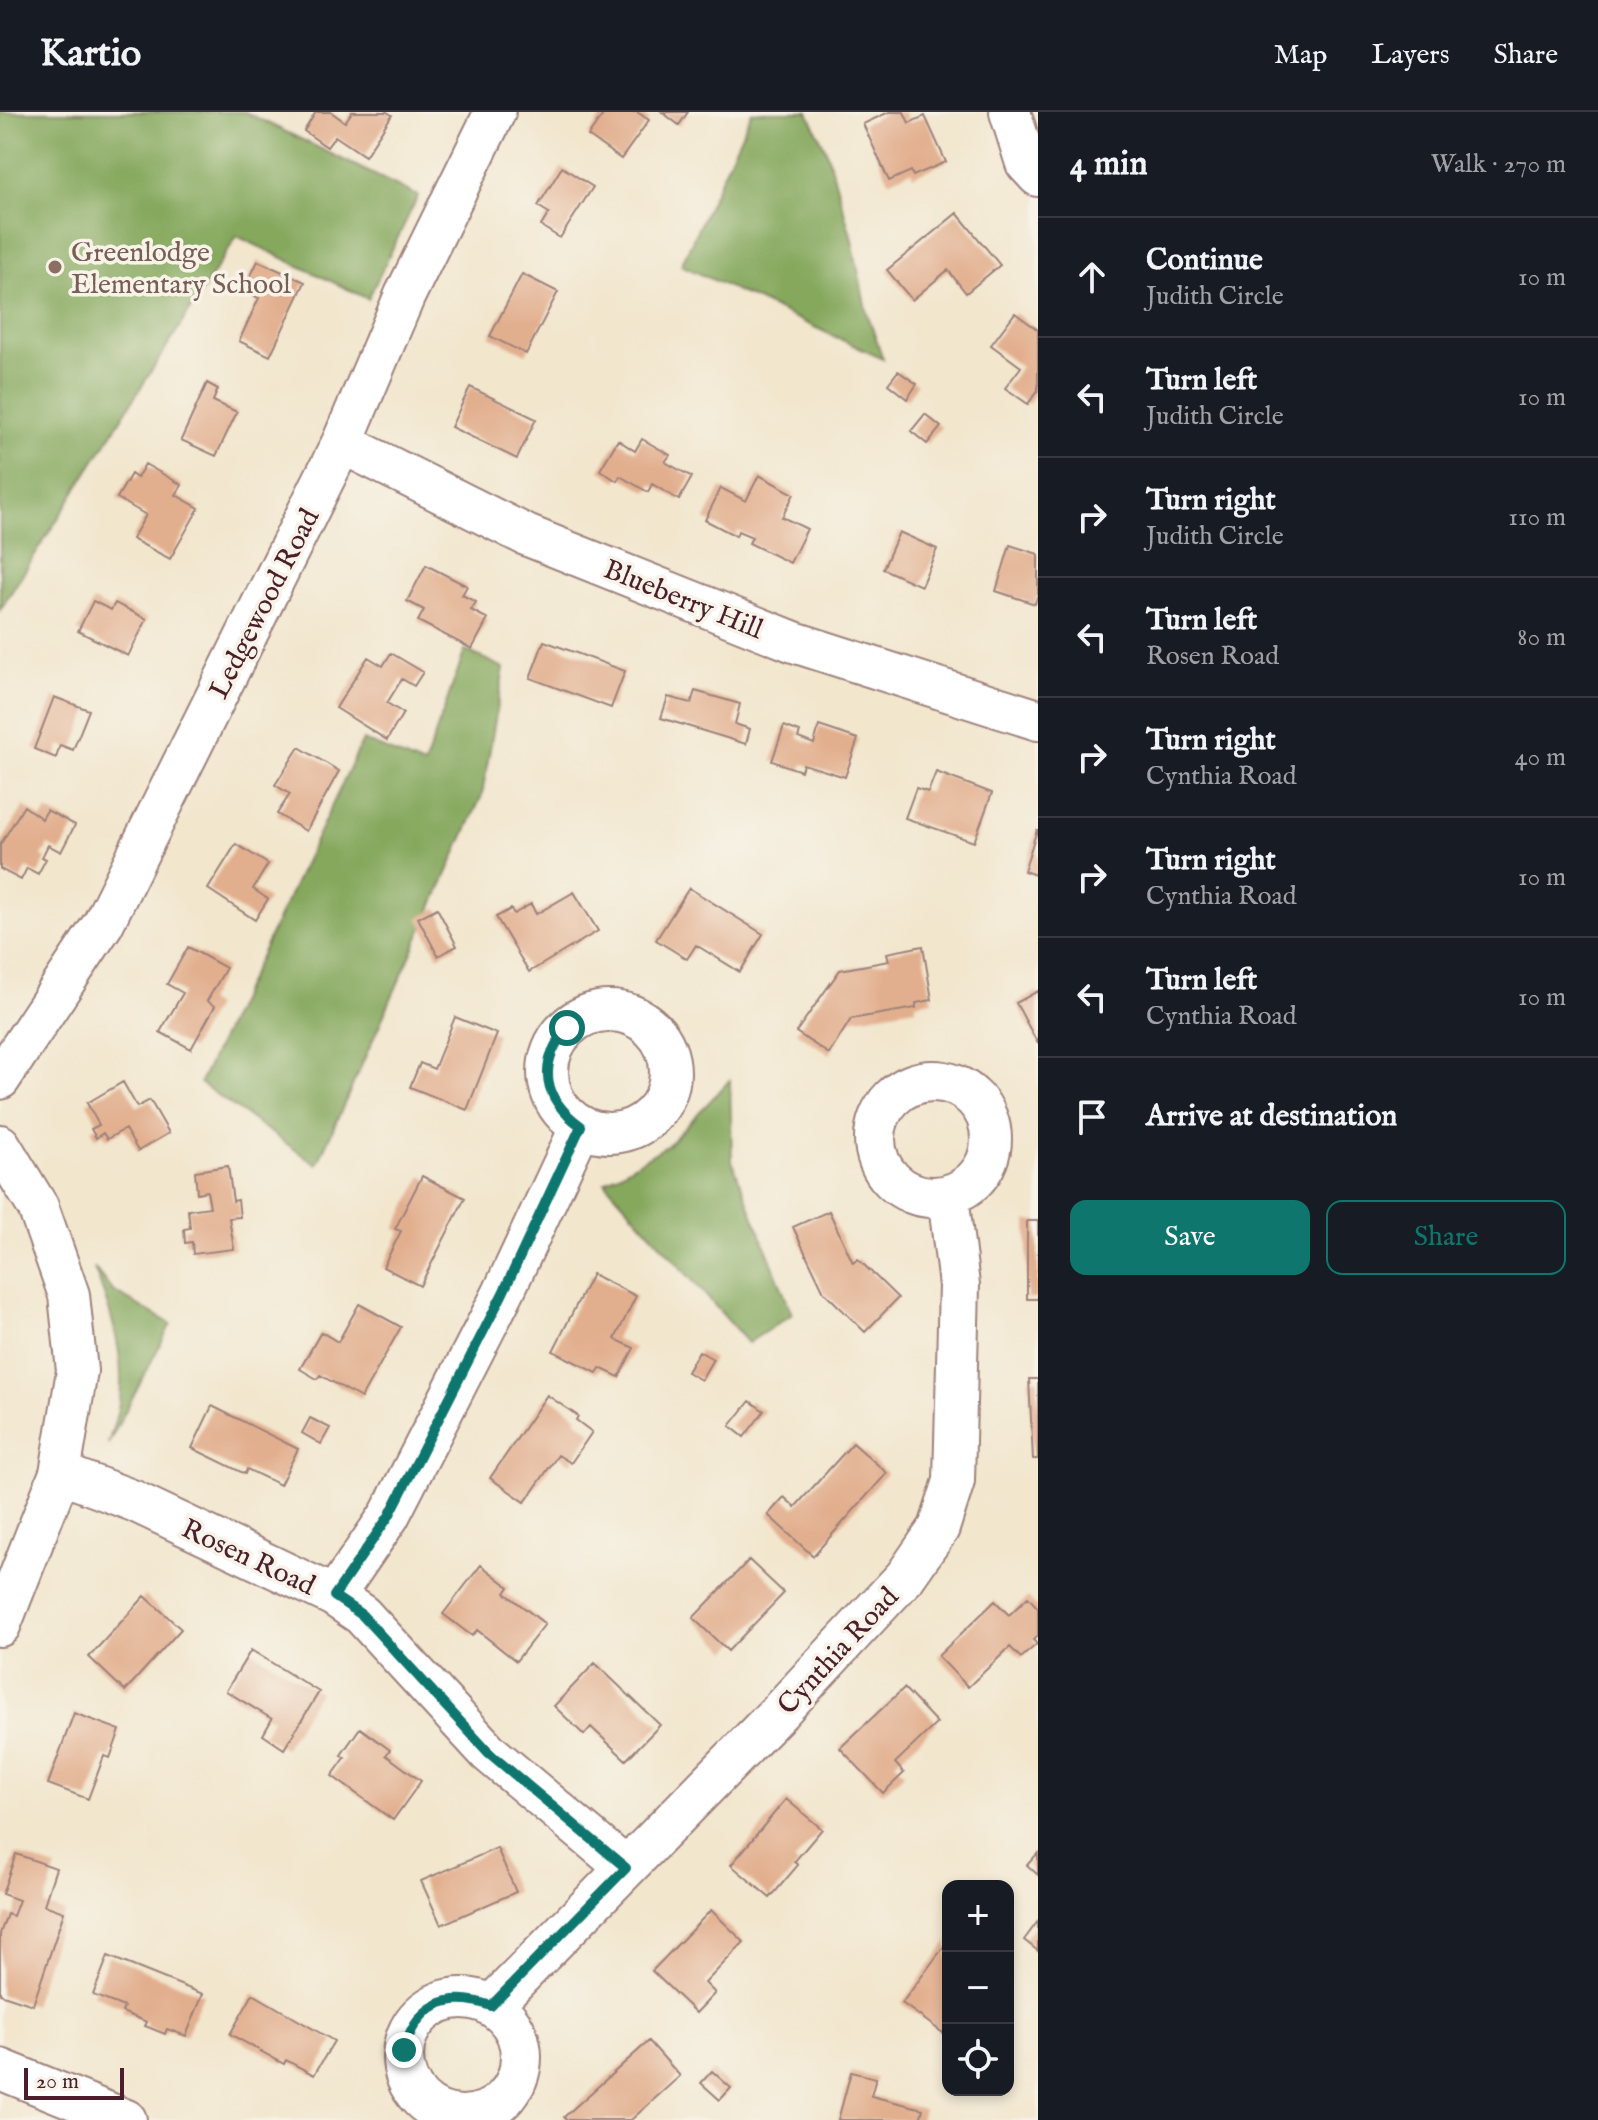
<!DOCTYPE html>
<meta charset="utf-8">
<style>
:root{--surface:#171b24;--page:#20242c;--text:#f1f3f6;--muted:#9ea1a6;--line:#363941;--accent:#0f766e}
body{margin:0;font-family:"IM FELL English",serif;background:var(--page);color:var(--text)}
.controls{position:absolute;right:24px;bottom:24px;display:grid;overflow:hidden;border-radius:16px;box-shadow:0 4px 12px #0003}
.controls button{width:72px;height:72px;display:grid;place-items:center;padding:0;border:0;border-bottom:2px solid var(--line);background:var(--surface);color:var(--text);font:40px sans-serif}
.scale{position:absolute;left:24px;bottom:20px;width:100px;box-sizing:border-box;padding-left:8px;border:4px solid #4a1f2b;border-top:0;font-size:22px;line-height:28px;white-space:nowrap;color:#4a1f2b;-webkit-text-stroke:6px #f7f3e8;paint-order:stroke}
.stop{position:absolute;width:24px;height:24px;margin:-18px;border:6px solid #0f766e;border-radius:50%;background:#fff}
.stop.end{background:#0f766e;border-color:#fff;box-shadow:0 2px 8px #0008}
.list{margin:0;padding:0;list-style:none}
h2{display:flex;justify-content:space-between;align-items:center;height:104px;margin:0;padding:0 32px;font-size:34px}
h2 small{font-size:26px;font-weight:400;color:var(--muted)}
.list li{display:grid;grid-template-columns:52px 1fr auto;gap:24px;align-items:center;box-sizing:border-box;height:120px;padding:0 32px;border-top:2px solid var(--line)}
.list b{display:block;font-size:30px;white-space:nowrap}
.list p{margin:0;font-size:26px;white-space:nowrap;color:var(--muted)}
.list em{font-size:26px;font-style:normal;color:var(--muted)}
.actions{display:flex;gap:16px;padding:24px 32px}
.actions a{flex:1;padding:18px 0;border:2px solid var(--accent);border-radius:16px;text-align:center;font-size:28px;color:var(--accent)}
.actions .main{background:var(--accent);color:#fff}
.icon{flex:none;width:44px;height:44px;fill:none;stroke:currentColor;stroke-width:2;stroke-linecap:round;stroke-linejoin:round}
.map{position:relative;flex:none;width:1038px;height:2008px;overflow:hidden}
header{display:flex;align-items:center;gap:48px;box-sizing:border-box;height:112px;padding:0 40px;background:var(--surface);border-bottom:2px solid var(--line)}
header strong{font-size:38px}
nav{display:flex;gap:44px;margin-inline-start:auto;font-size:28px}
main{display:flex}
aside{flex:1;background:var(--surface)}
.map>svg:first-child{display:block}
</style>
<header>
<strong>Kartio</strong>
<nav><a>Map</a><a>Layers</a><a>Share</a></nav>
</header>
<main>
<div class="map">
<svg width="1038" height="2008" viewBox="0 0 1038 2008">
<rect width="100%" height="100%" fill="#f7f3e8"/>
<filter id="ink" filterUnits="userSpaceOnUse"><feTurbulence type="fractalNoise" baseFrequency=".0125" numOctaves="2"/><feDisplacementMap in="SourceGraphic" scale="16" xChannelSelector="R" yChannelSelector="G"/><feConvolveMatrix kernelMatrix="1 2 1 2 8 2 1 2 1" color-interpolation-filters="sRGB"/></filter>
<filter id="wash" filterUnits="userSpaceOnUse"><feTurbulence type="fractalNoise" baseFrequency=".006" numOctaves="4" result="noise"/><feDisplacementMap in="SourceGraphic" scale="32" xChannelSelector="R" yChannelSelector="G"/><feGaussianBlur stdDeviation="1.8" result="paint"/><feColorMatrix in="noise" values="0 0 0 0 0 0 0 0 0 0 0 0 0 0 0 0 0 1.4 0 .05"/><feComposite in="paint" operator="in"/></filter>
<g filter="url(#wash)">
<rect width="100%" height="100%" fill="#f2e6cd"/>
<path fill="#85a85d" stroke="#686444" stroke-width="2" d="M0,0H245L418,84L368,187L237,124L0,498Z
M752,0H808L826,38L851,123L866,198L883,247L681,153Z
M465,538L504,556L482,683L317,1053L200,971L363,628L424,654Z
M730,968L732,1049L792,1202L748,1231L605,1070L668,1033Z
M94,1156L113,1179L171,1212L108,1332C114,1312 121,1292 121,1271C122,1232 108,1191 94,1156Z"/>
<g id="blocks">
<path fill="#e2af8e" d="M316,0H331L345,10L352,0H387L392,3L365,44L335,24L327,35L304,19Z
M605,0H637L649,8L621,47L588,24Z
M662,0H688L679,13Z
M889,0H904L909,11L925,4L946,50L913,64L911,59L889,69L863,12Z
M562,55L593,75L560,126L541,114L549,101L538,94Z
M957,101L1000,153L966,181L948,158L912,188L887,158Z
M258,149L305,170L270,244L239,229L259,186L243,179Z
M522,162L558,180L526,242L490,224Z
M1015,201L1038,218V278L1028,292L1005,276L1021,255L991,233Z
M898,259L917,272L907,287L888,272Z
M207,271L218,277L213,289L237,300L216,344L181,328Z
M470,275L536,307L517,347L451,315Z
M925,302L941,315L927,332L911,319Z
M642,327L670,343L665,350L692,365L679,388L652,372L648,380L620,364L617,369L600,358L618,328L635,339Z
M145,352L182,373L176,383L199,396L170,447L132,427L146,403L117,386L131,362L137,366Z
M759,363L794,382L782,405L807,417L790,451L749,431L752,425L738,419L736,424L705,408L721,376L746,389Z
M899,420L937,437L921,474L883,457Z
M1010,433L1038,442V482L1035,492L996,479Z
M426,453L467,474L462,483L476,490L471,498L488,507L472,537L418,509L424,498L407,489Z
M93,489L111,498L115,491L147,507L128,544L78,519Z
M544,529L625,559L611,596L530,566Z
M391,541L423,560L414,574L402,567L387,591L403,601L387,628L336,596L368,545L383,554Z
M695,579L740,592L735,612L750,617L746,632L661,606L668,585L691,591Z
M54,585L89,598L73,638L60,633L56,646L34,637Z
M784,614L800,620L798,626L814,632L819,614L858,627L845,665L803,652L801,659L772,649Z
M299,635L339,659L306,719L277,702L290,682L275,673Z
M936,660L992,681L974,730L905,706L916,676L928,680Z
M24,694L42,707L47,698L75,713L61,740L48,733L42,745L46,747L38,762L27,756L21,768L0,757V733Z
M1037,718H1038V764L1024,759Z
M236,732L268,752L253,777L268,787L255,808L208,777Z
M689,776L763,822L740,860L696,833L687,847L656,828Z
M574,780L598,819L529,860L496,805L511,797L514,802L531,792L536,802Z
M437,796L457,834L438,844L418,806Z
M923,834L932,888L916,891V896L851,907L829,942L796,920L840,858L889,849L887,841Z
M188,835L226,856L207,889L215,894L191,937L160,920L183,881L167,872Z
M1038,879V932L1016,891Z
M455,905L497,922L467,998L410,975L420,951L434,957Z
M123,970L137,995L150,988L169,1021L138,1039L125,1017L107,1027L103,1021L96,1026L91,1017L99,1013L87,991Z
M228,1054L233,1089L238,1088L240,1105L229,1106L234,1137L193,1142L192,1130L185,1131L184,1117L190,1116L188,1098L210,1095L207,1079L197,1081L195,1059Z
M422,1064L465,1086L420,1174L383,1155L401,1119L395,1117Z
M829,1099L853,1151L858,1147L898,1186L865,1220L824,1180L793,1115Z
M1027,1109H1038V1187H1027Z
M592,1162L636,1184L615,1227L634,1236L619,1265L600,1256L597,1261L553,1239Z
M359,1192L401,1215L361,1286L320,1263L317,1267L300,1257L321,1220L338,1230Z
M699,1239L713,1247L701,1268L687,1260Z
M1029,1267H1038V1347H1033Z
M547,1283L578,1304L576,1308L592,1320L571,1351L558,1343L525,1390L490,1366Z
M750,1289L764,1299L744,1325L730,1314Z
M212,1294L298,1337L280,1373L247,1357L245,1362L192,1336Z
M310,1306L330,1316L321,1332L302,1321Z
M853,1331L887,1361L813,1444L768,1403L784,1385L795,1395Z
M749,1448L784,1481L728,1539L693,1506Z
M481,1453L509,1475L505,1481L545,1512L516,1549L477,1518L472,1524L443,1502Z
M145,1484L181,1517L125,1579L89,1545Z
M1028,1485L1038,1496V1523L1033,1528L1037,1532L1021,1546L1010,1535L968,1575L938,1544L995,1489L1009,1503Z
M251,1538L319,1580L284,1637L263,1623L272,1607L226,1579Z
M595,1551L660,1613L626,1648L591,1615L584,1623L554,1594Z
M904,1576L937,1611L895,1651L904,1661L883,1681L840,1636Z
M74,1601L120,1618L110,1646L104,1644L88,1687L48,1672Z
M360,1616L390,1638L386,1643L421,1669L393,1708L332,1664L345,1646L341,1643Z
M786,1687L822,1717L794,1750L798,1753L770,1786L731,1753Z
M497,1736L516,1780L441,1813L421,1769Z
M1038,1741V1763L1027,1753Z
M16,1742L56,1756L44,1793L64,1800L33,1893L0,1882V1822L7,1802L13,1804L19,1788L2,1782Z
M711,1798L744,1830L705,1871L715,1881L696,1901L652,1859Z
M1038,1809V1839L1024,1828Z
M948,1829V1915L943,1921L902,1891Z
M108,1844L203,1882L186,1924L167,1917L165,1922L145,1914L147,1910L122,1900L124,1895L93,1883Z
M253,1882L334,1929L314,1963L286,1948L284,1952L230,1922Z
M649,1929L680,1964L631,2008H566L564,2005Z
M712,1959L731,1976L720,1988L701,1971Z
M851,1960L876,1966L871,1984L923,1997L920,2008H838Z"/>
</g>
</g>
<g filter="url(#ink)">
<use href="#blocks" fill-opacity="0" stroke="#9e827c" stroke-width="2"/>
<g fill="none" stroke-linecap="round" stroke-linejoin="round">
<g stroke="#9e827c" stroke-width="44">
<path id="minor" d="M1010,0L1026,51L1038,64
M342,331L526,423L794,530L1038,608
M548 960a61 61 0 1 1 122 0a61 61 0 1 1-122 0Z
M0,967L103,812L342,331L405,183L495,0
M875 1027a58 58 0 1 1 116 0a58 58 0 1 1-116 0Z
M0,1033L38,1095L69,1183L77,1259L60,1361L0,1514
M60,1361L134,1389L334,1484L362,1503L489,1641L626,1756
M334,1484L389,1404L503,1181L581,1014
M403 1945a59 59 0 1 1 118 0a59 59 0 1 1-118 0Z
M491,1894L778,1601L905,1465L939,1416L954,1369L959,1173L948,1084
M0,1957L126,2008"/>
</g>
<use href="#minor" stroke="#fff" stroke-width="40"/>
</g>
</g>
<g fill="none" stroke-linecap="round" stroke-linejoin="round" filter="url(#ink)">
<path stroke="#0f766e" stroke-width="10" d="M404,1938C417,1893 447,1878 491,1894L626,1756L489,1641L362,1503L334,1484L389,1404L503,1181L581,1014C543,987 537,953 567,916"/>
</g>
<circle fill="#8d6e63" stroke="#f7f3e8" stroke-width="3" cx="55" cy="155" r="8"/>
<g text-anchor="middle" stroke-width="7" stroke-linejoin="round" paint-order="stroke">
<g font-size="28" fill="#785e54" stroke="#f7f3e8" text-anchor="start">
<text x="71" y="149">Greenlodge<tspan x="71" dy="32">Elementary School</tspan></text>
</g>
<g font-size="28" fill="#4a1f2b" stroke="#f7f3e8">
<text transform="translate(684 486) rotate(22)" y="10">Blueberry Hill</text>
<text transform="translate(263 491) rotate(-63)" y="10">Ledgewood Road</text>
<text transform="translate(249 1444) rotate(25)" y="10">Rosen Road</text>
<text transform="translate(837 1538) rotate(-47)" y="10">Cynthia Road</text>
</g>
</g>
</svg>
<div class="controls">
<button>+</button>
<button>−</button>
<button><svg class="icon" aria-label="locate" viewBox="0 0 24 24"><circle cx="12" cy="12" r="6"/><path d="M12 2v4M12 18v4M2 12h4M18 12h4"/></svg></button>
</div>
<div class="scale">20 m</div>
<div class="stop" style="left:567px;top:916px"></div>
<div class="stop end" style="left:404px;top:1938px"></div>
</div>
<aside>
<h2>4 min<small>Walk · 270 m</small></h2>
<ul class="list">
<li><svg class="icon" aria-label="ahead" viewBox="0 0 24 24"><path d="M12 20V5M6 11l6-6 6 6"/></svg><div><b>Continue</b><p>Judith Circle</p></div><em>10 m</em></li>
<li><svg class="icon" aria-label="left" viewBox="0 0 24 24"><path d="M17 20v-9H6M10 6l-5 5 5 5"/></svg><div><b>Turn left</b><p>Judith Circle</p></div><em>10 m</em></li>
<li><svg class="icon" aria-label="right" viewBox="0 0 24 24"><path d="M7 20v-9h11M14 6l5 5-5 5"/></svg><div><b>Turn right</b><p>Judith Circle</p></div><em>110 m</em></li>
<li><svg class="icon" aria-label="left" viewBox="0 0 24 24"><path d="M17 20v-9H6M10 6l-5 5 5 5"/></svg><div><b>Turn left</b><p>Rosen Road</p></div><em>80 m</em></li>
<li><svg class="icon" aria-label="right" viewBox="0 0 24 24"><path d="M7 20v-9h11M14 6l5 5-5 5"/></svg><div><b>Turn right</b><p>Cynthia Road</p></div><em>40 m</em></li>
<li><svg class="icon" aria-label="right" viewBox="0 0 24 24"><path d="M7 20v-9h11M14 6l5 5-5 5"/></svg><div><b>Turn right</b><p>Cynthia Road</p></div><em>10 m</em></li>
<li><svg class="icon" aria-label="left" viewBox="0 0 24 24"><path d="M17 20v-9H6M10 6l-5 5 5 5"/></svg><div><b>Turn left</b><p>Cynthia Road</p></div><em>10 m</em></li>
<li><svg class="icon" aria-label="arrive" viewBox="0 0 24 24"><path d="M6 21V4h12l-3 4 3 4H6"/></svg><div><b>Arrive at destination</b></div></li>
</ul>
<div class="actions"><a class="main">Save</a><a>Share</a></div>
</aside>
</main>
